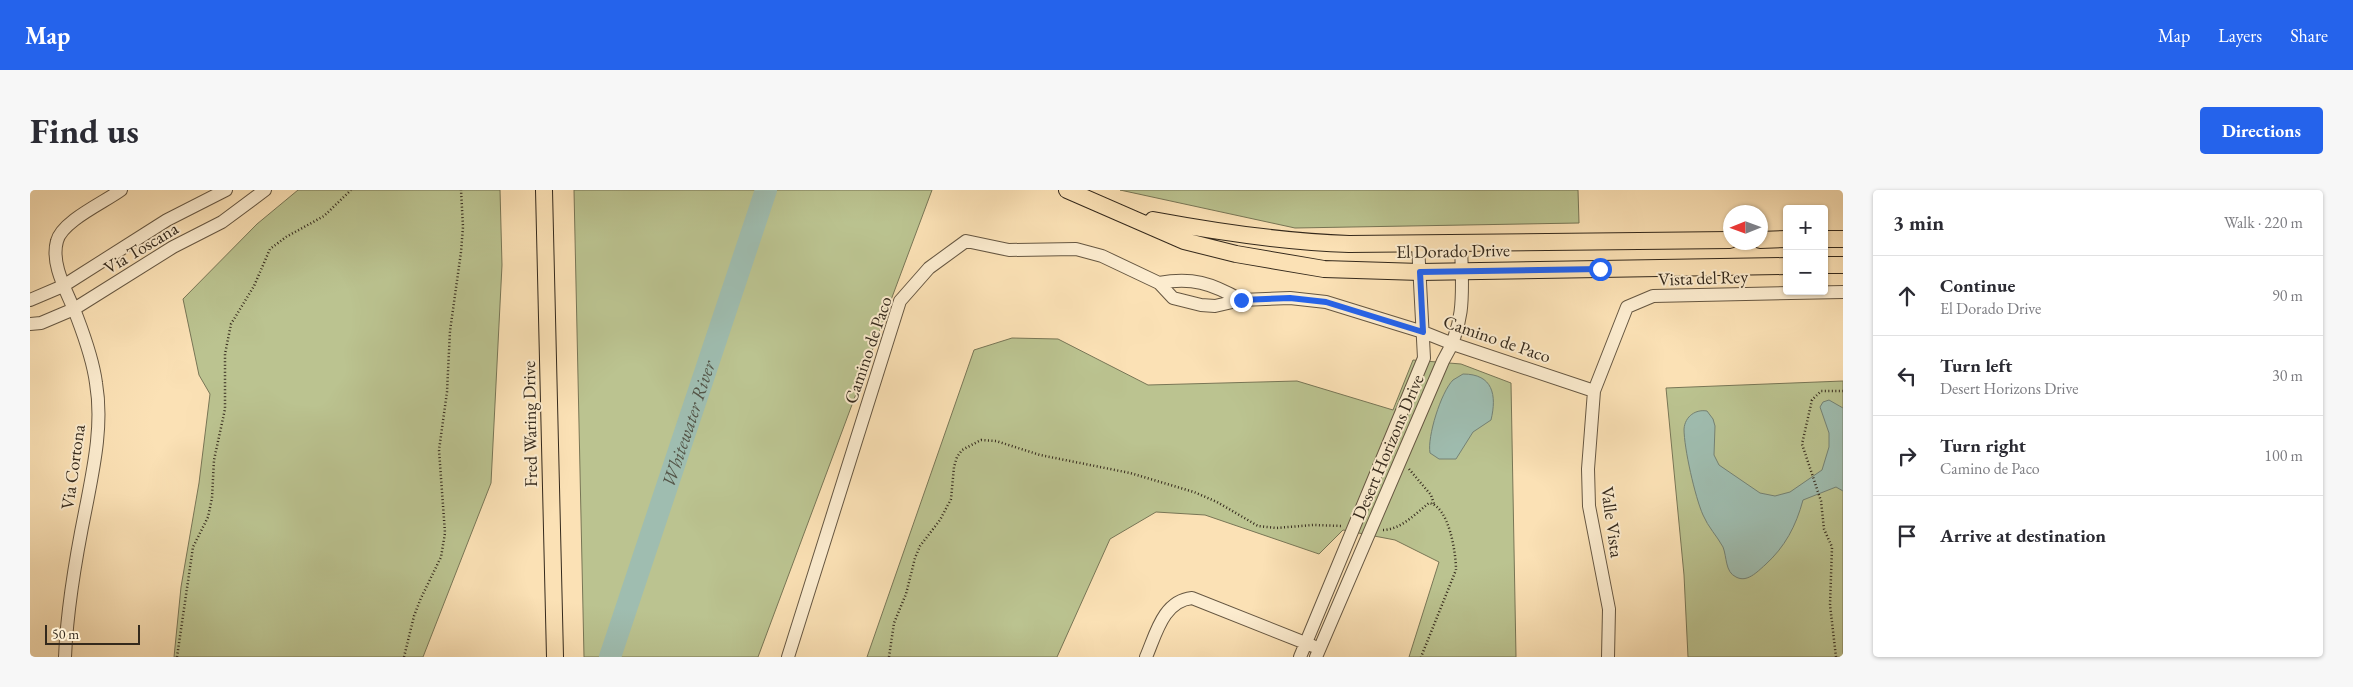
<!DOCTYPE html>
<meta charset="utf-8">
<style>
:root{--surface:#fff;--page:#f7f7f7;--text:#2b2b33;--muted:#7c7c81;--line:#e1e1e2;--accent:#2563eb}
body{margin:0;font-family:"EB Garamond",serif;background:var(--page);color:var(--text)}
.controls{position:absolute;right:15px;top:15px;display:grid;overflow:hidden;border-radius:5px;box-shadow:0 1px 4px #0004}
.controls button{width:45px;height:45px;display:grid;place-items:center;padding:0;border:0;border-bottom:1px solid var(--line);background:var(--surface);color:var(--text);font:25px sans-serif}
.compass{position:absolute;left:1693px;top:15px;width:45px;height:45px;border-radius:50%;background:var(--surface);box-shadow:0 1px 4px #0004;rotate:269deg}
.scale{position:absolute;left:15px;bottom:12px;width:95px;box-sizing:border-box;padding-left:5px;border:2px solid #34291c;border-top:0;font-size:14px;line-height:18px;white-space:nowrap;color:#34291c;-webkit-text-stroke:4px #fceccf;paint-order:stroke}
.stop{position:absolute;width:15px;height:15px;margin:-11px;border:4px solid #2563eb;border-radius:50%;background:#fff}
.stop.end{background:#2563eb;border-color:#fff;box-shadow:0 1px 5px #0008}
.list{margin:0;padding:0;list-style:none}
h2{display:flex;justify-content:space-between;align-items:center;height:65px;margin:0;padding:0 20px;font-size:21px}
h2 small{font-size:16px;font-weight:400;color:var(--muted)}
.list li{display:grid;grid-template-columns:32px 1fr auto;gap:15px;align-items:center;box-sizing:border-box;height:80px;padding:0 20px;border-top:1px solid var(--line)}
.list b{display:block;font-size:19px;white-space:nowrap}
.list p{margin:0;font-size:16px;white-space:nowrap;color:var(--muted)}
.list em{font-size:16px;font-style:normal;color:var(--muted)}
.icon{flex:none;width:28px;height:28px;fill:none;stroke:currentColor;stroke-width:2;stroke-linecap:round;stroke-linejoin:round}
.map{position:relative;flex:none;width:1813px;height:467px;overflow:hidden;border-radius:5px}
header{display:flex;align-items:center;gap:30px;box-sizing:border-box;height:70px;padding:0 25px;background:var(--accent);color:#fff}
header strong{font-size:24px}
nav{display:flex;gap:28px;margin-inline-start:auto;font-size:18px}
.intro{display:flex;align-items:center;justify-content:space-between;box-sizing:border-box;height:120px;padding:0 30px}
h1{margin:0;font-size:35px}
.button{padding:12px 22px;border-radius:5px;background:var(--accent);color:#fff;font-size:18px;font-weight:700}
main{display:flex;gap:30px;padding:0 30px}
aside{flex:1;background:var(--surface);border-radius:5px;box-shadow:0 1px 4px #0004}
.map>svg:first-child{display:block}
</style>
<header>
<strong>Map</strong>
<nav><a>Map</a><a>Layers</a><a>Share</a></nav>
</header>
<div class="intro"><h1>Find us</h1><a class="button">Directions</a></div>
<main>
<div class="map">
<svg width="1813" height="467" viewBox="0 0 1813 467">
<rect width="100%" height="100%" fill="#fbe1b5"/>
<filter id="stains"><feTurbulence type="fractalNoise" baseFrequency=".004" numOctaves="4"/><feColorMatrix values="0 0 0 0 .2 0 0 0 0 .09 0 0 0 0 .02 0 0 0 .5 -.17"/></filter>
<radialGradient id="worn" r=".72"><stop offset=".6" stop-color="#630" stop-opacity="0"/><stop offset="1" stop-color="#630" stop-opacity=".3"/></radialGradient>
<path fill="#bbc390" stroke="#787656" d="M268,0H470L472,75L461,293L393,467H144L151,397L169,293L180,204L169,185L153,109L227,34Z
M544,0H902L728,467H554Z
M1090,0H1548L1549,33L1265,38Z
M982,148L1028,149L1118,195L1267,191L1363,220L1383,170L1431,174L1481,193L1486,467H1379L1409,372L1365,350L1313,340L1289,364L1175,325L1126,322L1080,349L1027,467H837L944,160Z
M1813,191V467H1658L1654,385L1636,198Z"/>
<path fill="#9fbdb0" stroke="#748275" d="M1433,184C1463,184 1467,205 1461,230L1443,242L1426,269H1409L1400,263C1397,247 1411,202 1423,190C1426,188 1430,186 1433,184Z
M1799,210L1813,218V301L1806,297L1773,310C1766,336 1755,357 1735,375C1727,382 1717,393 1706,387C1695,382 1697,367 1693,357C1687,346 1678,337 1673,325C1665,307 1654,258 1654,239C1655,226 1666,219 1677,221L1683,229L1685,236L1684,265L1689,275L1730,303L1745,306L1760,302L1792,280L1799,257V243L1790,217L1793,212Z"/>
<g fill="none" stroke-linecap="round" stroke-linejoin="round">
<path stroke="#9fbdb0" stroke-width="22" id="s1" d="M580,467L736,0"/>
<g stroke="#665742" stroke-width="14">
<path id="minor" d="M1129,93C1162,87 1181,93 1211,110
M0,110L33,96L137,30L196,0
M0,134L11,133L44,119L143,57L192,32L235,0
M35,467C37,417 46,366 56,317C64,276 73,234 66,193C63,170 55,148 47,127C39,105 20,76 27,51C32,31 75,12 91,0
M758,467L870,111L899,78L936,51L979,60L1046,59L1072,66L1129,93L1143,108L1171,115L1185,116L1211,110L1260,108L1296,112L1393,142L1423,154L1564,201
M1116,467C1126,444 1133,411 1162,408L1283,456
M1270,467L1394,168L1388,55
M1286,467L1413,171C1437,131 1432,99 1431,54
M1578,467L1579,419L1559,316L1558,279L1564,201L1597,117L1623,106L1813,102"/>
</g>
<g stroke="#34291c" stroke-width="18">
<path id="major" d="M514,0L525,467
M1037,0L1154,51L1206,64L1294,79L1390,82L1757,76
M1123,30C1188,42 1253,52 1319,54L1700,50
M1794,49H1813
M1730,50L1757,49
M1794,75H1813"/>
</g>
<path stroke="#34291c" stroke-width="2.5" stroke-dasharray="1 2.5" stroke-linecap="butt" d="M1379,279L1401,305L1404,314
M1353,340C1372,339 1385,324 1399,313C1419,316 1426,363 1426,380L1391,467
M147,467L163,357L178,327L182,308L184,270L195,219V164L201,134L224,96L240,59L256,47L294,26L321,0
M374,467L384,426L391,408L411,367L415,343L409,260L417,202L420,141L431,62L433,37L431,0
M859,467L864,433L876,404L885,368L890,356L910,330L921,309L924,277L927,267L932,260L951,250L966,251L1010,265L1100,283L1164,302L1187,312L1228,336L1246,338L1283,335L1311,336
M1806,467L1800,415L1802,357L1794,339L1791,311L1772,254L1782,210L1791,201H1813"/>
<use href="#minor" stroke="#fceccf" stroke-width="12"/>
<use href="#major" stroke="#fbe1b5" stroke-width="16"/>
</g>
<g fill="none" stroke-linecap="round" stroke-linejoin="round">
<path stroke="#2563eb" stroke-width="6" d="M1211,110L1260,108L1296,112L1393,142L1390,82L1570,79"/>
</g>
<g text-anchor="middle" stroke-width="4" stroke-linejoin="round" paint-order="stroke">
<g font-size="18" fill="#34291c" stroke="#fceccf">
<text transform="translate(111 58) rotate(-31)" y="6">Via Toscana</text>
<text transform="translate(1423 61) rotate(-1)" y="6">El Dorado Drive</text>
<text transform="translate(1673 88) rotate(-2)" y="6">Vista del Rey</text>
<text transform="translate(1467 149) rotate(19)" y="6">Camino de Paco</text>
<text transform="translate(838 160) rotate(-71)" y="6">Camino de Paco</text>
<text transform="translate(500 234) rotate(-91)" y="6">Fred Waring Drive</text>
<text transform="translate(1358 257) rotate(-67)" y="6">Desert Horizons Drive</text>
<text transform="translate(43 277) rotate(-82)" y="6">Via Cortona</text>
<text transform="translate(1582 332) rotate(82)" y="6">Valle Vista</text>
</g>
<g font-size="19" font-style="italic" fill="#545548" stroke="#fceccf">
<text dy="7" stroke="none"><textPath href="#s1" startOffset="246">Whitewater River</textPath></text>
</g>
</g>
<rect width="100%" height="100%" filter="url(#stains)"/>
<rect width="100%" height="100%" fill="url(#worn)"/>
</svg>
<div class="controls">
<button>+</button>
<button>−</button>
</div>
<svg class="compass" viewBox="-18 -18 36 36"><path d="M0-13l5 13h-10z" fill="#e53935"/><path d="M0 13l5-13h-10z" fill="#7c7c81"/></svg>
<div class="scale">50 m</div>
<div class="stop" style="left:1570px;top:79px"></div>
<div class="stop end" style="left:1211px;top:110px"></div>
</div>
<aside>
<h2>3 min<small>Walk · 220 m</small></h2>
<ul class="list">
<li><svg class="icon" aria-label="ahead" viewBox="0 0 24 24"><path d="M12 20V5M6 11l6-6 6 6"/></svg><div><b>Continue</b><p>El Dorado Drive</p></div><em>90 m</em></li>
<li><svg class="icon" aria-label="left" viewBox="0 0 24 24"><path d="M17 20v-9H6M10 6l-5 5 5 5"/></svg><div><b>Turn left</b><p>Desert Horizons Drive</p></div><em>30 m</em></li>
<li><svg class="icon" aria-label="right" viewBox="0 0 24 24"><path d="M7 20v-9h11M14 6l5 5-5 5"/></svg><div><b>Turn right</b><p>Camino de Paco</p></div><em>100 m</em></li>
<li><svg class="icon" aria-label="arrive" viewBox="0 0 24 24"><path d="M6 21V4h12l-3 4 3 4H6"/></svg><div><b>Arrive at destination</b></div></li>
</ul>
</aside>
</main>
